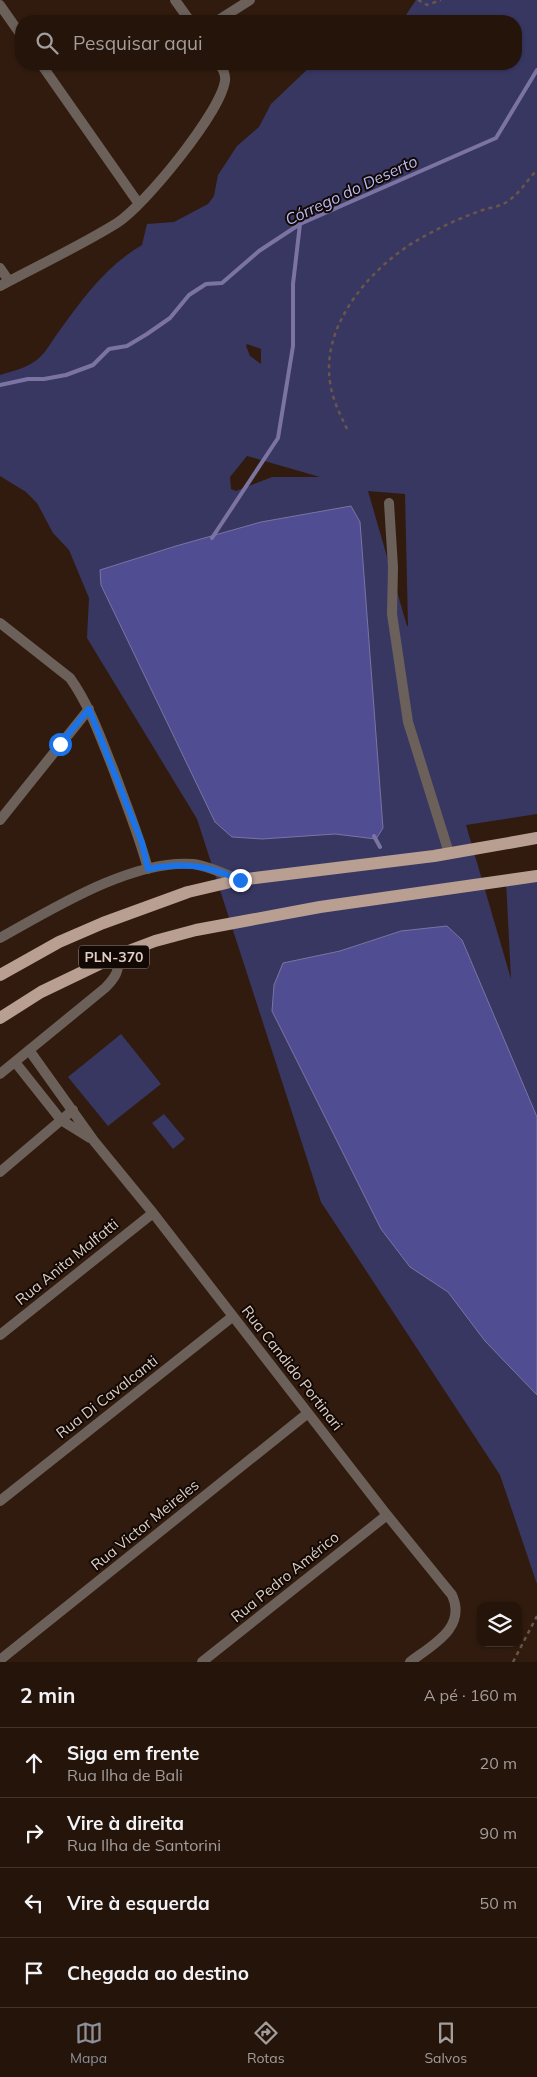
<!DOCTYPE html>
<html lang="pt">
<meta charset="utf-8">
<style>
:root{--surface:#25140a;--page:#2d1d13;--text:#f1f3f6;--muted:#a39e9c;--line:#42332b;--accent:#8c9099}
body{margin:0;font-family:Mulish,sans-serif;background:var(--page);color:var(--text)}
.controls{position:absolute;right:15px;bottom:15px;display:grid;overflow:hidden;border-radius:10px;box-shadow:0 1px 4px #0004}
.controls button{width:45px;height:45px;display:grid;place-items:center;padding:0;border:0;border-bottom:1px solid var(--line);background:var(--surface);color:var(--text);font:25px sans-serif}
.stop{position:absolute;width:15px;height:15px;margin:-11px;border:4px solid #1a73e8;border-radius:50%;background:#fff}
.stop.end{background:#1a73e8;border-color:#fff;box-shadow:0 1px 5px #0008}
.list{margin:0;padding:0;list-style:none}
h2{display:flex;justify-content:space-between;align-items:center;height:65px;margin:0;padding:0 20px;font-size:21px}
h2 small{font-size:16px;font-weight:400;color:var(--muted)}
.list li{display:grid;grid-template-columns:32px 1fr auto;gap:15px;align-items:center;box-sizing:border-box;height:70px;padding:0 20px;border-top:1px solid var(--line)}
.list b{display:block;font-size:19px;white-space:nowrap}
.list p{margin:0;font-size:16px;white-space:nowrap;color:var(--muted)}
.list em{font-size:16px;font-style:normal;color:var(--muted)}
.icon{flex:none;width:28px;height:28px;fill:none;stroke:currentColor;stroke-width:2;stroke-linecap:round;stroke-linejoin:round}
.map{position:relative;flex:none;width:537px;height:1662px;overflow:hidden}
.search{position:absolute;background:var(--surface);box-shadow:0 1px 4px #0004;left:15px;right:15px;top:15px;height:55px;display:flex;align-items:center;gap:12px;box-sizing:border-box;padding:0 18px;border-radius:20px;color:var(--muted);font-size:19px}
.sheet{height:345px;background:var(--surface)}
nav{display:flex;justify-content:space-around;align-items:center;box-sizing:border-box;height:70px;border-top:1px solid var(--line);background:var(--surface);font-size:14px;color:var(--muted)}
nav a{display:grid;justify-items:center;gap:2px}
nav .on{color:var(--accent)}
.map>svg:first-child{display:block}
</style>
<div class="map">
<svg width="537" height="1662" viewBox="0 0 537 1662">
<rect width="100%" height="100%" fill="#311b0e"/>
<path fill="#383761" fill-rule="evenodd" d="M416,0H537V814L466,825L511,979L506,881L537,876V1584L500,1475L321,1202L197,819L87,638L89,598L69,550L53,533L37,503L26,492L0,476V375C13,371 28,368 39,358C47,351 53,339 60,330C84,297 106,266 142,245L147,224L174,222L208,204L214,196L218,175L237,146L259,127L271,104L313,64H516V21H402ZM247,344L261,349V364L250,356L246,346ZM247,456L320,477H272L236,491L231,489L230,477ZM368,491L405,494L408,626H407Z
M121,1034L161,1084L108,1126L68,1077Z
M164,1114L185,1139L173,1149L152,1123Z"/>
<path fill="#504d93" stroke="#7b74a2" d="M351,506L360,522L383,828L376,839L335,834L262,839L232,837L215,822L101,585L100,570L176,546L261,522Z
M447,926L462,940L537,1117V1395L485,1341L448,1292L410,1267L381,1229L272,1011L274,985L283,963L340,951L401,931Z"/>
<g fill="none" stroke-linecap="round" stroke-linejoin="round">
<path stroke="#7b74a2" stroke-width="4" d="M0,385L28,379H44L66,375L93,365L109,349L127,346L147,334L170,318L189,295L206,284L222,283L259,251L300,224L496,138L537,70
M212,538L278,438L293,346V284L300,224
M374,836L380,847"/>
<path stroke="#695549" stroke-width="2.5" stroke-dasharray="4 4" stroke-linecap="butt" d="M418,0L427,5L441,0
M347,429C340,414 332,399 330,382C321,323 373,265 421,238C439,228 460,218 480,211C488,208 498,207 505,203C519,195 527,180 537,170
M513,1662L537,1616"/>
<path stroke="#6c605a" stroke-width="10" d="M175,0L190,21
M0,5L21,35
M217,21L250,0
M41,64L139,204
M0,268L9,281
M0,286C39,265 80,246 117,223C145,205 220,113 225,81C226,74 223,69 219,64
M389,503L393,567L392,614L408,722L449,853
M0,623L70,678C90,706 101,739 114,771C126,804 139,835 148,869
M0,820L89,709
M0,938C52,909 132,859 193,864C209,866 225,874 239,880
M29,1050L94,1141L153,1213L387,1515L452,1595C467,1628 432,1645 410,1662
M15,1062L61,1120L90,1138
M0,1074L105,988C116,977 120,970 118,955
M0,1172L73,1110
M0,1335L153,1213
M0,1501L232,1317
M0,1660L308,1413
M202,1662L387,1515"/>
<path stroke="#b89f92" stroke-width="12" d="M0,975L59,942L103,923L188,892L239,880L434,856L537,838
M0,1018L41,992L118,955L155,941L196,930L320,907L537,876"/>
</g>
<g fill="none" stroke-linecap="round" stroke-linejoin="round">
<path stroke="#1a73e8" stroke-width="6" d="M60,744L89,709L142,843L148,869C184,862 207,865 240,880"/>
</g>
<g text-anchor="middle" stroke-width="4" stroke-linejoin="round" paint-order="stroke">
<rect fill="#120904" stroke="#a1938c" stroke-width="1" x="79" y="945.5" width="70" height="23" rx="4"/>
<g font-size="14" font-weight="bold" fill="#decec6">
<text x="114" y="962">PLN-370</text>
</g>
<g font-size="15" fill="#decec6" stroke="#120904">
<text transform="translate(67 1262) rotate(-39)" y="5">Rua Anita Malfatti</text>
<text transform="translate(292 1368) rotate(52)" y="5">Rua Candido Portinari</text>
<text transform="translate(107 1397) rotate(-38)" y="5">Rua Di Cavalcanti</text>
<text transform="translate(145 1525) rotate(-39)" y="5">Rua Victor Meireles</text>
<text transform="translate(285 1577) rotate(-39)" y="5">Rua Pedro Américo</text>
</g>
<g font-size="16" font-style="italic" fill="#b9baf6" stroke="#120904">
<text transform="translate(351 190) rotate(-25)" y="6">Córrego do Deserto</text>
</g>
</g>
</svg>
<div class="controls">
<button><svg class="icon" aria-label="layers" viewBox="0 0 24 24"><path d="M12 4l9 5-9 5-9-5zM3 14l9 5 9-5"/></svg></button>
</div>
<div class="stop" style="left:60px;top:744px"></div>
<div class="stop end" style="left:240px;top:880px"></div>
<div class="search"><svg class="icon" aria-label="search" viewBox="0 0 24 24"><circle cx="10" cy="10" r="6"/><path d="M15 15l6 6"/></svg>Pesquisar aqui</div>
</div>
<section class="sheet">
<h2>2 min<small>A pé · 160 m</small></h2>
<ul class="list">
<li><svg class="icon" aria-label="ahead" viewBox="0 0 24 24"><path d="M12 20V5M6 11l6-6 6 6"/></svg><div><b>Siga em frente</b><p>Rua Ilha de Bali</p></div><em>20 m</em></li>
<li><svg class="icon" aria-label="right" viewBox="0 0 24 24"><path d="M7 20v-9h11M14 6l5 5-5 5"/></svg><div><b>Vire à direita</b><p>Rua Ilha de Santorini</p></div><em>90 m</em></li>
<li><svg class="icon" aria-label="left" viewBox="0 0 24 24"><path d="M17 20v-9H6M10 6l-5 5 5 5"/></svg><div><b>Vire à esquerda</b></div><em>50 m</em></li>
<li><svg class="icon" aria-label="arrive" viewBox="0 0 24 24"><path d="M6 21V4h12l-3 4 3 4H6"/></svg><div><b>Chegada ao destino</b></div></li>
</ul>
</section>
<nav>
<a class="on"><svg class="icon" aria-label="map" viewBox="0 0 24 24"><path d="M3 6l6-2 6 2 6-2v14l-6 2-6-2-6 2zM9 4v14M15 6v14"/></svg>Mapa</a>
<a><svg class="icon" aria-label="directions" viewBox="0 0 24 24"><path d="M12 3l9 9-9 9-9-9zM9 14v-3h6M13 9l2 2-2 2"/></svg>Rotas</a>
<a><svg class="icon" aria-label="saved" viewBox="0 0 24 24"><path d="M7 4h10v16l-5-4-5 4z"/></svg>Salvos</a>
</nav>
